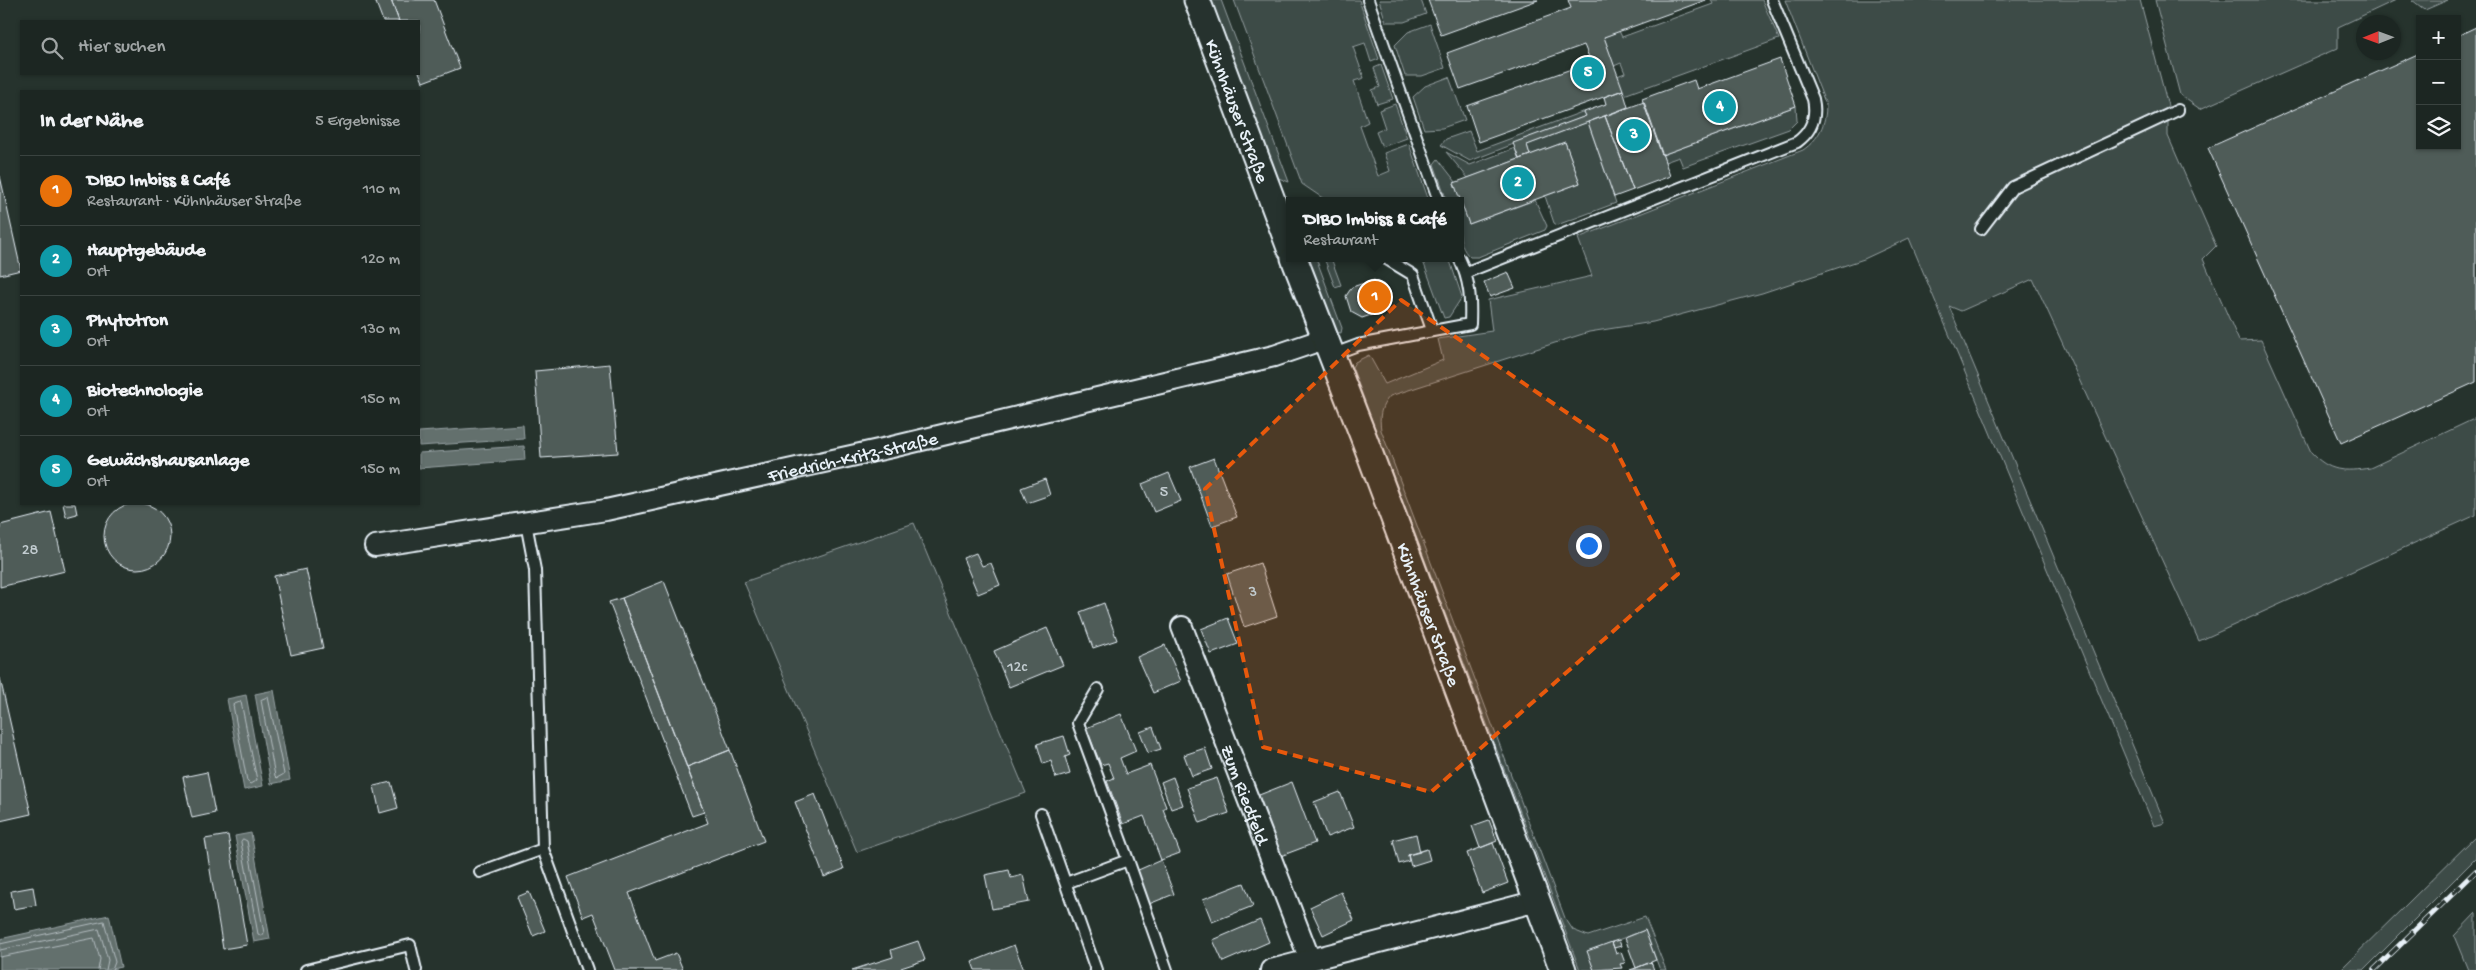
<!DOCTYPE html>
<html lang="de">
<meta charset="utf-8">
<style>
:root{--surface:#1c2622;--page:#29322f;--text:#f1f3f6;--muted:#a0a5a5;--line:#3a4340;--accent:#d93025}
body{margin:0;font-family:"Gochi Hand",sans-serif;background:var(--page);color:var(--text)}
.controls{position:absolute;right:15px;top:15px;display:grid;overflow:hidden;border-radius:0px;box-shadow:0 1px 4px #0004}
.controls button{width:45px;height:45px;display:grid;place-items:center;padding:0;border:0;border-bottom:1px solid var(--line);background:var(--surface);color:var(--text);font:25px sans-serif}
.compass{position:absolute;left:2356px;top:15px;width:45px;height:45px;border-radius:50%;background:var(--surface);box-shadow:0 1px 4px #0004;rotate:269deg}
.you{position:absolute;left:1588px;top:545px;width:18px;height:18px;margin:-12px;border:4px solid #fff;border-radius:50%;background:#1a73e8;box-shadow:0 0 0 8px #1a73e833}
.badge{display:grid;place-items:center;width:32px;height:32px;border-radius:50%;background:var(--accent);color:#fff;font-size:16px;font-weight:700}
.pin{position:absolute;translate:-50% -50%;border:2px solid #fff;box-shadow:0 1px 5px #0006}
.popup{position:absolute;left:1286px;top:197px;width:178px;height:65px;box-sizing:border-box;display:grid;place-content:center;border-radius:0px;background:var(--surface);filter:drop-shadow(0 1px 4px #0005);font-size:16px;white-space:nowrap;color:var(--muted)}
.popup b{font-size:19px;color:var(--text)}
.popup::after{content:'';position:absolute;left:50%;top:100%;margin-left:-10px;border:10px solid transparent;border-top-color:var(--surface)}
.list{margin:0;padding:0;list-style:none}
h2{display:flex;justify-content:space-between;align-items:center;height:65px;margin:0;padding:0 20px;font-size:21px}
h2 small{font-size:16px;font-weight:400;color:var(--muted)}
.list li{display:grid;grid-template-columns:32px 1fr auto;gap:15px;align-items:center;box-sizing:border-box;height:70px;padding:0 20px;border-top:1px solid var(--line)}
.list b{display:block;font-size:19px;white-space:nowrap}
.list p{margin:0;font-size:16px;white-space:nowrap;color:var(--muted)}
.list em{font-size:16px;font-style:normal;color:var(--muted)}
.icon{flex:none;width:28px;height:28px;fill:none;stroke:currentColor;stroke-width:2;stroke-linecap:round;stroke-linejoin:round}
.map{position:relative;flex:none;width:2476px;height:970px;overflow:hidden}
.search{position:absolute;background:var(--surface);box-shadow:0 1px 4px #0004;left:20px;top:20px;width:400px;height:55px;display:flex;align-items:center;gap:12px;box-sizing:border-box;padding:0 18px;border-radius:0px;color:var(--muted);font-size:19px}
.panel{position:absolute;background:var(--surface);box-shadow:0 1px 4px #0004;left:20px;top:90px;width:400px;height:415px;border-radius:0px}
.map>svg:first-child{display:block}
</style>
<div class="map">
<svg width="2476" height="970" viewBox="0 0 2476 970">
<rect width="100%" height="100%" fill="#26332d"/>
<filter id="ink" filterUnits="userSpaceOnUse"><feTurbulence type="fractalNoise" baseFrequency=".02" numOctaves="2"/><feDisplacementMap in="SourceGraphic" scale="10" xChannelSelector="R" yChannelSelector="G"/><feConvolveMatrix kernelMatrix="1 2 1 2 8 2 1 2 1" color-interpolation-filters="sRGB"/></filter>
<g filter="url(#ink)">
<path fill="#3e4b47" stroke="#939ea0" d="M1207,0H1221L1289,182L1273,176Z
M1234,0H1359L1379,59L1371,62L1365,43L1353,47L1364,78L1354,81L1368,122L1360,126L1378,176L1390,171L1384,153L1409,144L1429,201H1327L1302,184Z
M1379,0H1421L1426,14L1404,22H1386Z
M1711,0H1762L1779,39L1624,95L1617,76L1625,73L1621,63L1614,66L1604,37L1619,31L1622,37L1713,4Z
M1785,0H2140L2168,106V136L2216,246L2203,259L2239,341L2261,340L2311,452C2329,472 2344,472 2370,468L2476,418V515L2199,641L2033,279L1961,311L1949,306L2165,823L2154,826L1909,238L1864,259L1762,293L1653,322L1589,332L1390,396C1380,407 1379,416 1381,430L1565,918L1573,930L1588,936L1645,917L1666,970H1660L1645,930L1588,951L1594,970H1580L1352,367L1355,362L1369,355L1385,384L1443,360L1438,339L1492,331L1488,300L1592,276L1578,238L1803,150C1819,139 1826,124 1826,105Z
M2155,0H2396L2338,27V48L2200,109L2180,95Z
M2412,0H2448L2425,10Z
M1430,24L1445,68L1422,76H1405L1395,45L1408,32Z
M1381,65L1393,99L1377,104L1372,90L1380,87L1374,68Z
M1449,77L1465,120L1442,128L1424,129L1413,97L1425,86Z
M1395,104L1407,138L1382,147L1376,132L1385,128L1379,110Z
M1796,106L1797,121L1789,129L1683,167L1679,157L1665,162L1662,155Z
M1582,112H1584L1586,116L1470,161L1441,145L1446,139L1469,131L1477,151Z
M1588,122L1616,203L1557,225L1554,223L1545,196L1580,183L1565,142L1530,155L1527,145Z
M1515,148L1519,159L1468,178L1446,152L1470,165Z
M1438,159L1456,182L1454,183L1469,224L1535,200L1547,226L1545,230L1478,257H1470C1455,244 1460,218 1460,201H1447L1434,164Z
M1306,258H1316L1342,328L1341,333L1335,332Z
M1324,258H1331L1341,285L1335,287Z
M1416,258H1449L1462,297L1449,317L1444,318L1424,264Z
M914,523L1026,793L857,852L744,582Z
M2476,836V858L2364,970H2340Z
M2476,913V970H2468L2454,936Z"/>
<path fill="#636f6d" stroke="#98a3a5" d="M523,425L524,439L419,446V432Z
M524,446L525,460L419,468V453Z
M274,690L290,780L271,784L255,694Z
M246,695L263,786L244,790L227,699Z
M251,833L270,939L254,942L235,836Z
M109,915L121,967L107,970H0V939Z"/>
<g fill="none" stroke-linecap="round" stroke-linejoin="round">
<path stroke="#b3bdc0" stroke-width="1" d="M268,697L284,774L277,778L275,776L261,700Z
M241,702L257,780L250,784L247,781L233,705Z
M243,839L247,841L264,933L262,936L258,934L241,842Z
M0,944L104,921L115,962L112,970
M0,950L99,929L108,960L106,970
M0,957L94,938L100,959L98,970"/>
</g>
<path fill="#505c59" stroke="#e8f1f8" d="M375,0H391L399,21H383Z
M391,0H434L460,68L423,82L419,72V21H399Z
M1428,0H1538L1441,35Z
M1568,0H1706L1604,37L1623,90L1479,142L1467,106L1591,62L1584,45L1460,89L1447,53L1571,8Z
M2476,27V382L2341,443L2208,148L2420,53V146H2457V36Z
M1780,59L1796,106L1662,155L1642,99L1694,80L1697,89Z
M1623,90L1628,107L1527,145L1530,155L1519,159L1513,143L1586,116L1584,112L1606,104L1604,97Z
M1644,102L1670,176L1633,190L1605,116Z
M1605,116L1633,190L1614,197L1588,122Z
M1565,142L1580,183L1469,224L1454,183Z
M0,176L21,270L0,275Z
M1508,272L1515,288L1490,297L1484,282Z
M1374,280L1384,285L1389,299L1383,311L1362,318L1351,312L1346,296L1352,287Z
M610,364L618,453L541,458L535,371Z
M1214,458L1237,517L1212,526L1190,467Z
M1169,473L1181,501L1154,512L1142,484Z
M1045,479L1050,495L1027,503L1021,488Z
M104 536a33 33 0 1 1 66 0a33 33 0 1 1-66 0Z
M63,504H75L77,514L66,517Z
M51,512L65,571L0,587V525Z
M976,553L982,566L991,563L1000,585L978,594L963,558Z
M1260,563L1277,616L1244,627L1227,574Z
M306,569L323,648L291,655L274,576Z
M664,581L730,750L687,767L622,598Z
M622,598L704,812L692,816L609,602Z
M1104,603L1117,640L1093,648L1080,612Z
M1228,618L1238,644L1211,654L1201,629Z
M1047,628L1063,665L1009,687L994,651Z
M1165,645L1181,681L1153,693L1137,657Z
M0,678L31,814L0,821Z
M1121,714L1136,751L1120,758L1126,774L1150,765L1166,807L1163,809L1180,853L1161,860L1144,816L1123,824L1107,781L1114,778L1108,763L1101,765L1086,728Z
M1153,727L1161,749L1148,753L1140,732Z
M1064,736L1070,755L1065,757L1070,774L1056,778L1051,761L1043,764L1037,744Z
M1205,748L1212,769L1192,776L1184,755Z
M730,750L764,841L629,893L655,961L676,953L683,970H615L593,913L583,917L568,877L708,823L687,767Z
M207,772L215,813L192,818L183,777Z
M1173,777L1183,805L1171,809L1161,782Z
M1217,778L1229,813L1200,823L1187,788Z
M391,782L398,808L380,813L374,786Z
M1292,782L1315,843L1278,857L1254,797Z
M1340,792L1354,827L1327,837L1314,802Z
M815,794L844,869L824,877L795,802Z
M1489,820L1497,841L1480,848L1472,826Z
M1416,834L1420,852L1408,855L1409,861L1399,864L1393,840Z
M228,835L247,945L223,949L205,839Z
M1493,843L1508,883L1482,893L1467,853Z
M1427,849L1430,860L1411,866L1408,855Z
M1161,860L1174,894L1149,904L1136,871Z
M1009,870L1011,878L1023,875L1029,902L992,909L985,875Z
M1244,883L1253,906L1212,922L1203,899Z
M33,887L36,905L14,909L11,891Z
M529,892L545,931L533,936L517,897Z
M1341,892L1354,920L1323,935L1310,907Z
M1260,920L1269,942L1223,962L1213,940Z
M1645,930L1656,960L1636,968L1625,938Z
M1619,940L1621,946L1614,948L1612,942Z
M918,941L925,960L901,968L902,970H852L893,957L891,950Z
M1612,942L1616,954L1621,952L1625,963L1620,964L1622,968L1594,970L1587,951Z
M1014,945L1024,970H975L972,962Z
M1651,962L1654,970H1630L1636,968Z"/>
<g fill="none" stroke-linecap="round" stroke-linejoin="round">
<g stroke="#e8f1f8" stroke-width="14">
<path id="service" d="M1368,0L1439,201
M1981,229L2013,187L2178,110
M1385,258L1413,275L1432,330
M1467,272L1797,142C1812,131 1817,117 1813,99L1772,0
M1331,355L1358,345L1470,324C1471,299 1470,281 1459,258
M526,523L535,570L543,849L587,970
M1098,689L1078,723L1128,860
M1041,814L1096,970
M480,872L543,849
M1066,883L1128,860L1167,970
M306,970L410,945L416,970"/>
</g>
<g stroke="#e8f1f8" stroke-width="24">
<g id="minor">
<path id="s1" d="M375,546L606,510L892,447L1274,356L1324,339"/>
<path id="s2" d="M1182,627L1310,960"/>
<path d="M1271,970L1537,901"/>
</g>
</g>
<g stroke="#e8f1f8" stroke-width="29">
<g id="tertiary">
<path id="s3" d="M1197,0L1290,248"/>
<path id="s4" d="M1294,258L1365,441L1563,970"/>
</g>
</g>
<use href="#service" stroke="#26332d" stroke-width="10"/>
<use href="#minor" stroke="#26332d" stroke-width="20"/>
<use href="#tertiary" stroke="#26332d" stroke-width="25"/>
<g stroke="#e8f1f8" stroke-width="5.5">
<path id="rail" d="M2374,970L2476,871"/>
</g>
<use href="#rail" stroke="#26332d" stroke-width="4" stroke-dasharray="11" stroke-linecap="butt"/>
</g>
</g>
<path fill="#e8590c" fill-opacity="0.2" stroke="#e8590c" stroke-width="4" stroke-dasharray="10 6" stroke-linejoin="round" d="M1401,300L1613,444L1678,574L1431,792L1263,747L1205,489Z"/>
<g text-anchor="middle" stroke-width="5" stroke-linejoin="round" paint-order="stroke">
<g font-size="16" fill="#c2ccd0">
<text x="1164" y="496">5</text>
<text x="30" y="554">28</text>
<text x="1253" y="596">3</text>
<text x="1017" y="671">12c</text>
</g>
<g font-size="19" fill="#e8f1f8" stroke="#26332d">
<text dy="7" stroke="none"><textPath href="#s3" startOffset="118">Kühnhäuser Straße</textPath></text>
<text dy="7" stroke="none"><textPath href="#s1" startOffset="486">Friedrich-Kritz-Straße</textPath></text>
<text dy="7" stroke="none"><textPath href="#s4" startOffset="381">Kühnhäuser Straße</textPath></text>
<text dy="7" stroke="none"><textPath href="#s2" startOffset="179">Zum Riedfeld</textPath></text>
</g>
</g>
</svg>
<div class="controls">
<button>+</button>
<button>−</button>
<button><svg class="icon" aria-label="layers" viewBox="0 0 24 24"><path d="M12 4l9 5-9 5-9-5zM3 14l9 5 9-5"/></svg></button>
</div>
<svg class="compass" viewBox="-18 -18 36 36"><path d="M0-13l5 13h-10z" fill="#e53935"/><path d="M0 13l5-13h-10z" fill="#a0a5a5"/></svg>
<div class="you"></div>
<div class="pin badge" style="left:1375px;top:297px;background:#e8710a">1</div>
<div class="popup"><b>DIBO Imbiss &amp; Café</b>Restaurant</div>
<div class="pin badge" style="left:1518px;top:183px;background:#0f9aa8">2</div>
<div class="pin badge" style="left:1634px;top:135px;background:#0f9aa8">3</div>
<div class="pin badge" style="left:1720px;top:107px;background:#0f9aa8">4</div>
<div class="pin badge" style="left:1588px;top:73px;background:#0f9aa8">5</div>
<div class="search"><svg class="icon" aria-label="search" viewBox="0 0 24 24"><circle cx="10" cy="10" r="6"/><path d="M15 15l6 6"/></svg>Hier suchen</div>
<section class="panel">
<h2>In der Nähe<small>5 Ergebnisse</small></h2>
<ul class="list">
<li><span class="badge" style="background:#e8710a">1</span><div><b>DIBO Imbiss &amp; Café</b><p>Restaurant · Kühnhäuser Straße</p></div><em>110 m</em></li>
<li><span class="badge" style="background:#0f9aa8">2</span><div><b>Hauptgebäude</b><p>Ort</p></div><em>120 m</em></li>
<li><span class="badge" style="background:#0f9aa8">3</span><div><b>Phytotron</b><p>Ort</p></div><em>130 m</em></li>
<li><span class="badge" style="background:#0f9aa8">4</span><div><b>Biotechnologie</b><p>Ort</p></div><em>150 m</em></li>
<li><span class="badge" style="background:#0f9aa8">5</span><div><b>Gewächshausanlage</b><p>Ort</p></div><em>150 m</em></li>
</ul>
</section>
</div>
